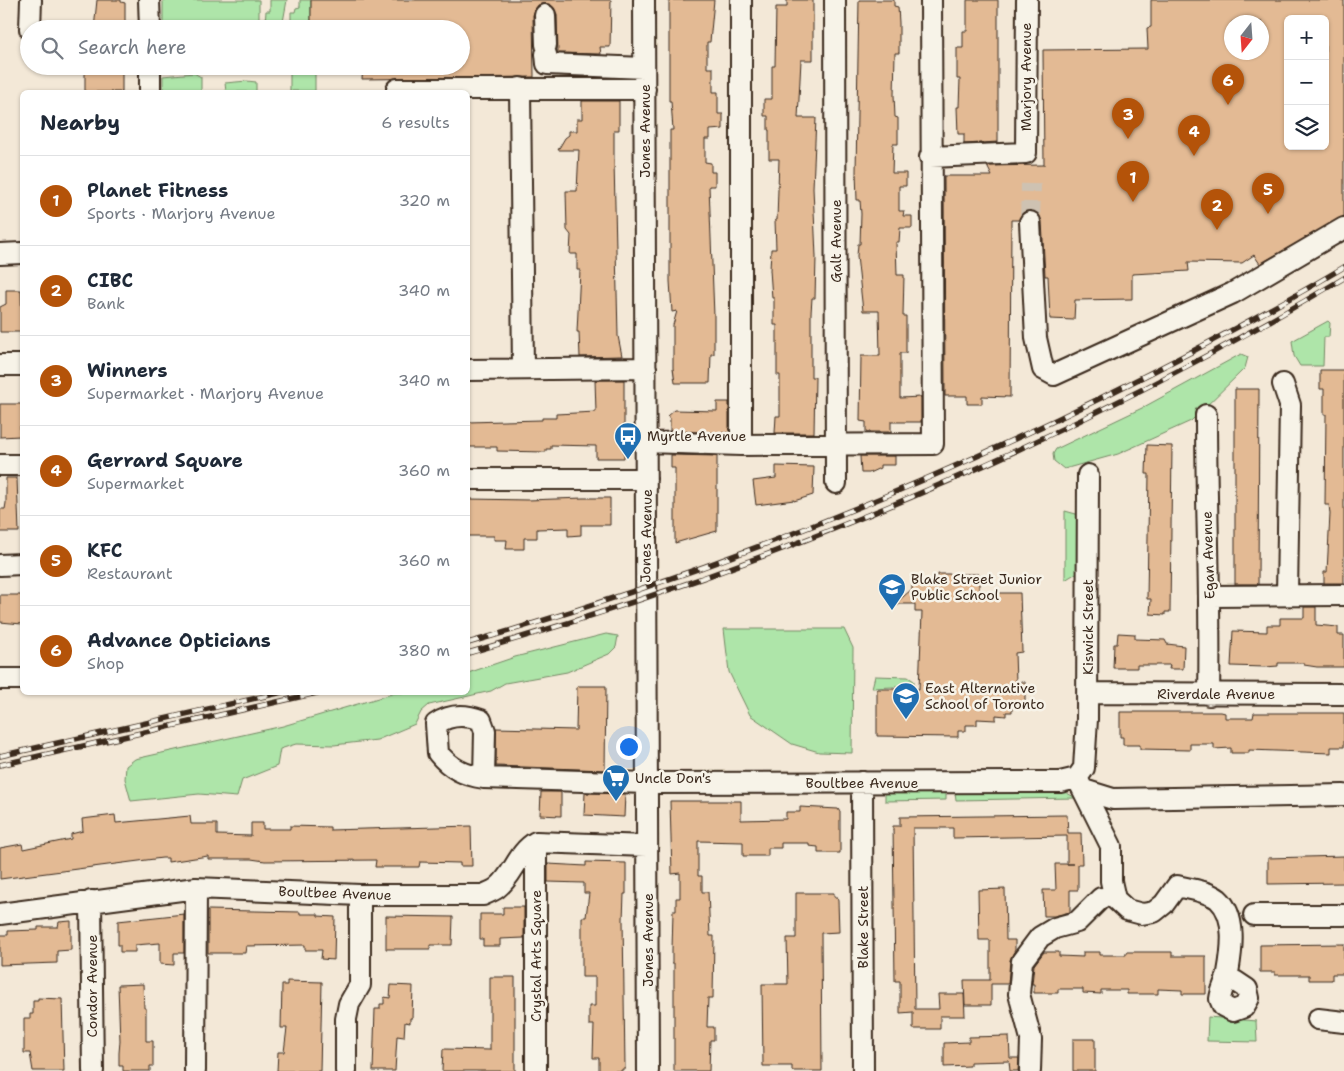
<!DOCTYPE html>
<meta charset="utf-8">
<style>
:root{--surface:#fff;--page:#f6f6f7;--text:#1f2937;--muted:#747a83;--line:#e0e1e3;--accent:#b45309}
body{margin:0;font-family:"Shantell Sans",sans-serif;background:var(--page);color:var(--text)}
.controls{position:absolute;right:15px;top:15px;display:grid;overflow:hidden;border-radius:8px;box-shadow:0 1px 4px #0004}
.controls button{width:45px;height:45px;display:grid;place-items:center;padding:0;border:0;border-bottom:1px solid var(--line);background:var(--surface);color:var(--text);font:25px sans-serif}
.compass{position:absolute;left:1224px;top:15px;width:45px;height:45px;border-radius:50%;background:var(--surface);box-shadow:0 1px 4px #0004;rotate:197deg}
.you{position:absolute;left:628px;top:746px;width:18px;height:18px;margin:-12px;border:4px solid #fff;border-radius:50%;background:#1a73e8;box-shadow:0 0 0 8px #1a73e833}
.badge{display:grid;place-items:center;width:32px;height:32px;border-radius:50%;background:var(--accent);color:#fff;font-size:16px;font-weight:700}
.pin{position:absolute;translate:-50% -41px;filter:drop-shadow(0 1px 2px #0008)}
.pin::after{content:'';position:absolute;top:26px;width:18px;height:15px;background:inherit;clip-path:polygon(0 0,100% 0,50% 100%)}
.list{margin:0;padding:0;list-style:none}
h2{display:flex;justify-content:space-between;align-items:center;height:65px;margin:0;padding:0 20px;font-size:21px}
h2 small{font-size:16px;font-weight:400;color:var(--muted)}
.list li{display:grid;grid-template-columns:32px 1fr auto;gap:15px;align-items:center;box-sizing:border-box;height:90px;padding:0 20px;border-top:1px solid var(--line)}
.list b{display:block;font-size:19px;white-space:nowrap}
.list p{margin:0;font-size:16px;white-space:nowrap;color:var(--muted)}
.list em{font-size:16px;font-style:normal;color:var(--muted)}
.icon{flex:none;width:28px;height:28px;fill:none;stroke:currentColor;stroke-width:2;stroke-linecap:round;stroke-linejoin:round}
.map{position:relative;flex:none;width:1344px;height:1071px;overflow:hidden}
.search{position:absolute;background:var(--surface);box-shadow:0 1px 4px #0004;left:20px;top:20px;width:450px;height:55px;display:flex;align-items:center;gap:12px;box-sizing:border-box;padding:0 18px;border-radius:28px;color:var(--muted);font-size:19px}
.panel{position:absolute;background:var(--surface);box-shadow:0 1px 4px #0004;left:20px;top:90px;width:450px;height:605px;border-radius:8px}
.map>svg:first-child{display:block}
</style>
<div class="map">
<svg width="1344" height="1071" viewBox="0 0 1344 1071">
<rect width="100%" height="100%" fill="#f3e8d7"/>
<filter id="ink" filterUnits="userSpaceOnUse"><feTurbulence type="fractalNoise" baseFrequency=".02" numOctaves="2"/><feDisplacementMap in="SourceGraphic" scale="10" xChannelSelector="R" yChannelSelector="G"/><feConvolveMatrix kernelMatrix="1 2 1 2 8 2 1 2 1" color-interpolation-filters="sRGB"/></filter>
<g filter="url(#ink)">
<path fill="#aee5a9" stroke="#748864" d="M163,0H259V25H265L266,11H270V0H287L283,22L274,29H163Z
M300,0H311V29H291V12H295L296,8L300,7Z
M290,69H315V91H290Z
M194,73L201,77V92H163V76Z
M247,81L256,82V92H226L225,83Z
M1328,321L1330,323L1329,337H1324L1323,366H1300L1294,356L1292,341Z
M1241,354L1248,357L1245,368L1191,421L1118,454L1064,469L1054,461L1053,454L1056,449L1142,408Z
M1065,511L1076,514L1079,520L1078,572L1065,580Z
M724,629H844L853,648L852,753L819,752L792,744L750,715L729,672Z
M606,634L618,636L616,647L609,654L567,672L505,683L491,691L429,705L421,712L415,724L377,740L334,745L296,744L280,749L277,766L242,780L237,797L199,794L131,801L125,779L126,766L135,759L283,726L395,693L468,692V673L515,657Z
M875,676L908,677L914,681V686L872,688Z
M955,792H1065L1076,798L956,800Z
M885,793H946V800L885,801Z
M1208,1017L1256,1021L1257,1042L1207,1041Z"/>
<path fill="#e3ba94" stroke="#3b2a1e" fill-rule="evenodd" d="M97,0H121V2L125,3V29H94Z
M311,0H611L610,47H600L601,54L558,53L557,14L551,5L544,3L538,5L533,15L534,77L362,79L363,66H461V29H311Z
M669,0H714L710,42H707V68H713V92H718V114H723V129L710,130V139H705V162L711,163V172H715V186H709L714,316V354H711L710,383H675L673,368V325L677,311L672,312L670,281V130H673L671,101H669Z
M787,0H813V60H801L798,118H816L813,188L816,257L815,298H812L811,313V377H815L814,433H775L776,416H780V375H777V325H774V298H772L770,270L771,249H776L775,220H777L779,159H769V130H768V116H764V99H772V66H775L776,7H787Z
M859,0H894V6L898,7L899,23V53H895L894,95L895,117L898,118V144H893L892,173H906V186H899V211H904L903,216H912V228H900L899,242H896L897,275H904L903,316H906V353H900V398L921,397V422H891V432H866V422L860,421L861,356H880L879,311H863L857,256L858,244H860L861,214L860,200H857L856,172Z
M967,0H998V142L964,144V134H958L957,107H959L960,79H957V48H963V31H967Z
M1151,0H1344V216L1260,264L1254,255L1242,263L1188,262L1189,271L1132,274V299L1075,300L1074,320L1050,319L1048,276H1045L1042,221L1036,212H1024L1019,220H1011L1010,397L982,396V404H967V396H945L944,176H992L987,166L1044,165L1043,50L1148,49L1147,28L1151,27ZM1288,19H1325V146H1288ZM1232,22H1262V52H1232Z
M85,66H122V92H85Z
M582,101H619V130H614V162L618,336L622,356L580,357L579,332H577L580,270H577V254H570L571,235L567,230L566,191H577L579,150H558L565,138L569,135V131H577V119H582Z
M6,290H21L22,332H0V307L6,304Z
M1320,370H1344V583H1324V572H1327L1330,514L1329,505H1325L1326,414H1324V389H1320Z
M595,380H624V458H596V446L551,445V449H546V452L497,451V447H468V422L542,420V418H556V414L596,412Z
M1235,389H1259L1258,584H1235Z
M717,402H729V433L670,431V418L667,416L674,410L717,411Z
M0,404H22V426H20V436L0,437Z
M1147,445L1172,446L1170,612H1165V615L1150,614L1151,599H1147L1149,474H1146Z
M671,455L717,456V531L675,543V468H671Z
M860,456H895V465H880V468L869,473H861Z
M776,466L814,467L813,495L794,501V500L756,505L753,481L776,478Z
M6,478H17L19,532H0V509H5L6,503Z
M583,498H610V525H581V535L568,536V528L537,529V538H524V549H506L507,540H494V536H468V499L528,500Z
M938,574H979V593H1020L1022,652L1015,653L1016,682H1025V703L1012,705V712H1006V716L996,715V720L977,719V725H966V731H958V737L877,736V689H919L922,612H915V604H895L912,589V584H939Z
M0,595H22V624L0,622Z
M1304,607H1316V625L1338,627V635H1344V667H1317L1304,665V663H1278V666L1265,667L1231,666L1233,631L1267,632V625H1280V618H1304Z
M1118,633L1135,634V639L1165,640L1167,644L1184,646L1183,669H1169L1170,665H1137V668H1113L1114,644H1117Z
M577,686H606L605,770L496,766V728L576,730Z
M1120,712H1221L1225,713V718H1253L1254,713H1344V747H1331V753L1249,750V753H1231V748L1214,749V744H1190V750L1140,749V745H1123V737H1120Z
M541,792H561V816L540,815Z
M585,793L625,794L624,817L584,815Z
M670,801H741V820L786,819V812H800V807L838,809L840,812V853H818V847L809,846V843H781V848H768V856H743V842L698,841V876H702V892H708L710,936H714L713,998H708L707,1027H714V1040H710L709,1071H674V963H672V950L673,911H676V898H680V873L672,874Z
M115,815L116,823L190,816L191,824H217V835L251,836V823H263V829H290V826L330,827V830L471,826L472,866H460V863L420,862L419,867H375L376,860L265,861L251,859H208V856L168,862V858H162L0,879V848L22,844L23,849L71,839V834L83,831L82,819Z
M1067,815L1068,833H1081L1082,864H1078V890H1070V912L1054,916H1044L1043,890H1056L1055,864H1074H1067V836L953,838V828H913L915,1009H939L938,994H964L965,1016H940V1029H913V1012L900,1013V981H895L893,826H900V817Z
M1344,856V883L1268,884V858Z
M586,862L626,863V894H624L623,919L625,1069H622V1071H599V1058H593L594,1025H589V1006H595V977H582V917H586L589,893H584V883L548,882V864L586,866Z
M1005,889L1006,940H1015V950L1010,960L1008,984H991V1005H965L964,980H990V940H979L978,890Z
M796,893H834V897H837L838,901L839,932L821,933L822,1071H792V1066H763L762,984H788L787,938H796Z
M503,907H524V938L500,939V946H483V939H480V914H503Z
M208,910L300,912V914H318V916L335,917L334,960L321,959L322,950H305V945L246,946L245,953H208Z
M184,914V953H174V965L160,964V943L135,945V952H120V945H118V921Z
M386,916L453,917L452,945H430V949H386Z
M71,921V950L57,951V963L0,965V935H8V931L38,930V927H58L59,922Z
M1344,944V974H1332V980H1309V975H1275V972H1260V945Z
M1044,952H1059V956L1083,957V952H1100V955H1126V952H1172V956H1206V994H1182V990L1158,989V994H1127V990H1101V994L1083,993V989H1058V993H1034V984H1032L1034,965Z
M490,977H515V1071H442L443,1049L490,1050Z
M287,981L322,982L320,1071H277L278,1052H284L287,1028H281L282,985H287Z
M143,984L144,1008H146V1041H153V1066H150V1071H123V1066H119V1053L120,1041L118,985Z
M391,985L413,986L412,1018H410V1023L405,1022L404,1037L397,1036L395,1071H373L375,1009H380V1004H384V997L390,998Z
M38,998L62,999L64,1071H33L30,1053H24V1018H30V1014H33V1001H38Z
M1009,1036L1010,1058H1019L1018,1071H1010L1009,1061L970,1062V1066L944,1067V1043L969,1042V1037Z
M1073,1039H1095V1071H1073Z"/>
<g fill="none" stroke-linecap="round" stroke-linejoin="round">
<path stroke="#cec2b2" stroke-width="20" stroke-dasharray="20 10" stroke-linecap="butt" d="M1030,222L1031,184"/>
<g stroke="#3b2a1e" stroke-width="24">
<path id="minor" d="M149,0L150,29
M644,0L648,1071
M835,0L836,483
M545,15L546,45
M30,29L31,0
M546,54L547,64L644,68
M150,66V92
M520,88L523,369
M397,92V89H645
M930,157L1026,153L1027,0
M1030,222L1036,338L1043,369L1054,375L1233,293L1344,228
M0,254L22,253
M0,365H22
M468,370L646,368
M1283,384L1290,405L1287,595
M1206,415C1206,509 1211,601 1209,695
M646,442L741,445L933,444L931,0
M741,445V0
M0,465H22
M468,479H646
M0,565L22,564
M1211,596L1344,595
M0,679H22
M1088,693L1344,694
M484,778L485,731L481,720C465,714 450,714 436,724L438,753C451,769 464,775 484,778L647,783L1028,782H1060L1077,778
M1077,778L1111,846V881L1115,899L1127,910L1142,914L1154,912L1164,904L1177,886C1190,889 1207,891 1218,899C1237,916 1232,950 1228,973C1226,982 1221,990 1220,999L1223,1006L1233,1011L1244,1007L1249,998L1247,989L1235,981
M1077,778L1084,768L1087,719L1088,475
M862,782L863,1071
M1084,790L1113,799L1344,795
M91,901L93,1071
M0,914L196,888L360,895H483C487,893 493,891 497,888C514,875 517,853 536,842L647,846
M1254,915H1344
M1318,1019L1344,1022
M195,1071L196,888
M346,1071V1019L349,1004L360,985V895
M536,1071V842
M1030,1071L1031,1039L1019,994L1022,961L1040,937L1055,928L1077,922L1101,898"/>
</g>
<use href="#minor" stroke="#f7f3e8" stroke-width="20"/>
<g stroke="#3b2a1e" stroke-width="5.5">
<path id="rail" d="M468,643C719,571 961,473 1193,351C1244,324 1294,297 1344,267
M468,653C773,566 1071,441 1344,278
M0,756L283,692
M0,765L321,692"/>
</g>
<use href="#rail" stroke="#f7f3e8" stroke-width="4" stroke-dasharray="11" stroke-linecap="butt"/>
</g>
</g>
<defs>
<g id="bus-pin" transform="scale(1.4375)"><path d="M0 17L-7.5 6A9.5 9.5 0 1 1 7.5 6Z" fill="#1f6fb2" stroke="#f7f3e8"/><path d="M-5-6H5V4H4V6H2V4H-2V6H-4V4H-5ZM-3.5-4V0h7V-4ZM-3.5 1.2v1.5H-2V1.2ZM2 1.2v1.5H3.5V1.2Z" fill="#fff"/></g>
<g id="school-pin" transform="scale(1.4375)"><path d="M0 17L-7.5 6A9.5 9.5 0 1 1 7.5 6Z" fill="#1f6fb2" stroke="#f7f3e8"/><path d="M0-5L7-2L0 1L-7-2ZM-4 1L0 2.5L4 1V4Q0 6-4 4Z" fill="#fff"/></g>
<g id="supermarket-pin" transform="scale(1.4375)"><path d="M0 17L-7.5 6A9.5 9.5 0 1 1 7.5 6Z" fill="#1f6fb2" stroke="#f7f3e8"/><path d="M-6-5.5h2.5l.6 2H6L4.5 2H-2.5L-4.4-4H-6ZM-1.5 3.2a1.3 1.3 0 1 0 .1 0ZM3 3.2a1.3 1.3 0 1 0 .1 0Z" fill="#fff"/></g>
</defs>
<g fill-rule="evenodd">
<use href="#bus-pin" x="628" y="436"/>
<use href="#school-pin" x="892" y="587"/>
<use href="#school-pin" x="906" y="696"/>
<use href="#supermarket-pin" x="616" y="778"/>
</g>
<g text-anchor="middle" stroke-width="5" stroke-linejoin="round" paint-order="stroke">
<g font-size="14" fill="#3b2a1e" stroke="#f7f3e8">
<text transform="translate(1026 77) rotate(-90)" y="5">Marjory Avenue</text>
<text transform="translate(645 131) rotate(-90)" y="5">Jones Avenue</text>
<text transform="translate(836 241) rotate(-90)" y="5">Galt Avenue</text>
<text transform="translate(646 536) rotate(-89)" y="5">Jones Avenue</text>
<text transform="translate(1208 555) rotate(-92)" y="5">Egan Avenue</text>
<text transform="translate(1088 627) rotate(-90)" y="5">Kiswick Street</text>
<text x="1216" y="699">Riverdale Avenue</text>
<text x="862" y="788">Boultbee Avenue</text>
<text transform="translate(335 893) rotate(2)" y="5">Boultbee Avenue</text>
<text transform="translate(863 927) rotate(-90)" y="5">Blake Street</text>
<text transform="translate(648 940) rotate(-90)" y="5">Jones Avenue</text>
<text transform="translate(536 956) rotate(-90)" y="5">Crystal Arts Square</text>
<text transform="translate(92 986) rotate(-90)" y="5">Condor Avenue</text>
</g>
<g font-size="14" fill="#3b2a1e" stroke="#f7f3e8" text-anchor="start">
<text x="647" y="441">Myrtle Avenue</text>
<text x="911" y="584">Blake Street Junior<tspan x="911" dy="16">Public School</tspan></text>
<text x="925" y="693">East Alternative<tspan x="925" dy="16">School of Toronto</tspan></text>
<text x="635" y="783">Uncle Don's</text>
</g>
</g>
</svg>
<div class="controls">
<button>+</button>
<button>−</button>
<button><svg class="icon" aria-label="layers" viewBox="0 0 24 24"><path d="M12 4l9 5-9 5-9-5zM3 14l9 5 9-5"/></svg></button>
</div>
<svg class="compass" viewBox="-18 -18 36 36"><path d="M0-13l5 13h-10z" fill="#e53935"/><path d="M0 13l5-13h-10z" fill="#747a83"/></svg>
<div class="you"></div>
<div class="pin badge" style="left:1133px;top:202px">1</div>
<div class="pin badge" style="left:1217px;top:230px">2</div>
<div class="pin badge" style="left:1128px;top:139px">3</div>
<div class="pin badge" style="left:1194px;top:156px">4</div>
<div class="pin badge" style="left:1268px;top:214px">5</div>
<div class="pin badge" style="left:1228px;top:105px">6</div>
<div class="search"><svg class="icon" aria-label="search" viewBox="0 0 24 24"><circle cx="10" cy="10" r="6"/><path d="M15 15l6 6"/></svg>Search here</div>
<section class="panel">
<h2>Nearby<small>6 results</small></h2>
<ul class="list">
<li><span class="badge">1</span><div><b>Planet Fitness</b><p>Sports · Marjory Avenue</p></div><em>320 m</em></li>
<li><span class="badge">2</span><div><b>CIBC</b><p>Bank</p></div><em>340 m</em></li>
<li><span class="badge">3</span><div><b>Winners</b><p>Supermarket · Marjory Avenue</p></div><em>340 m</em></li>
<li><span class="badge">4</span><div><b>Gerrard Square</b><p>Supermarket</p></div><em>360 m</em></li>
<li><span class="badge">5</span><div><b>KFC</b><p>Restaurant</p></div><em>360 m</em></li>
<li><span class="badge">6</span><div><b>Advance Opticians</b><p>Shop</p></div><em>380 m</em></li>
</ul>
</section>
</div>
